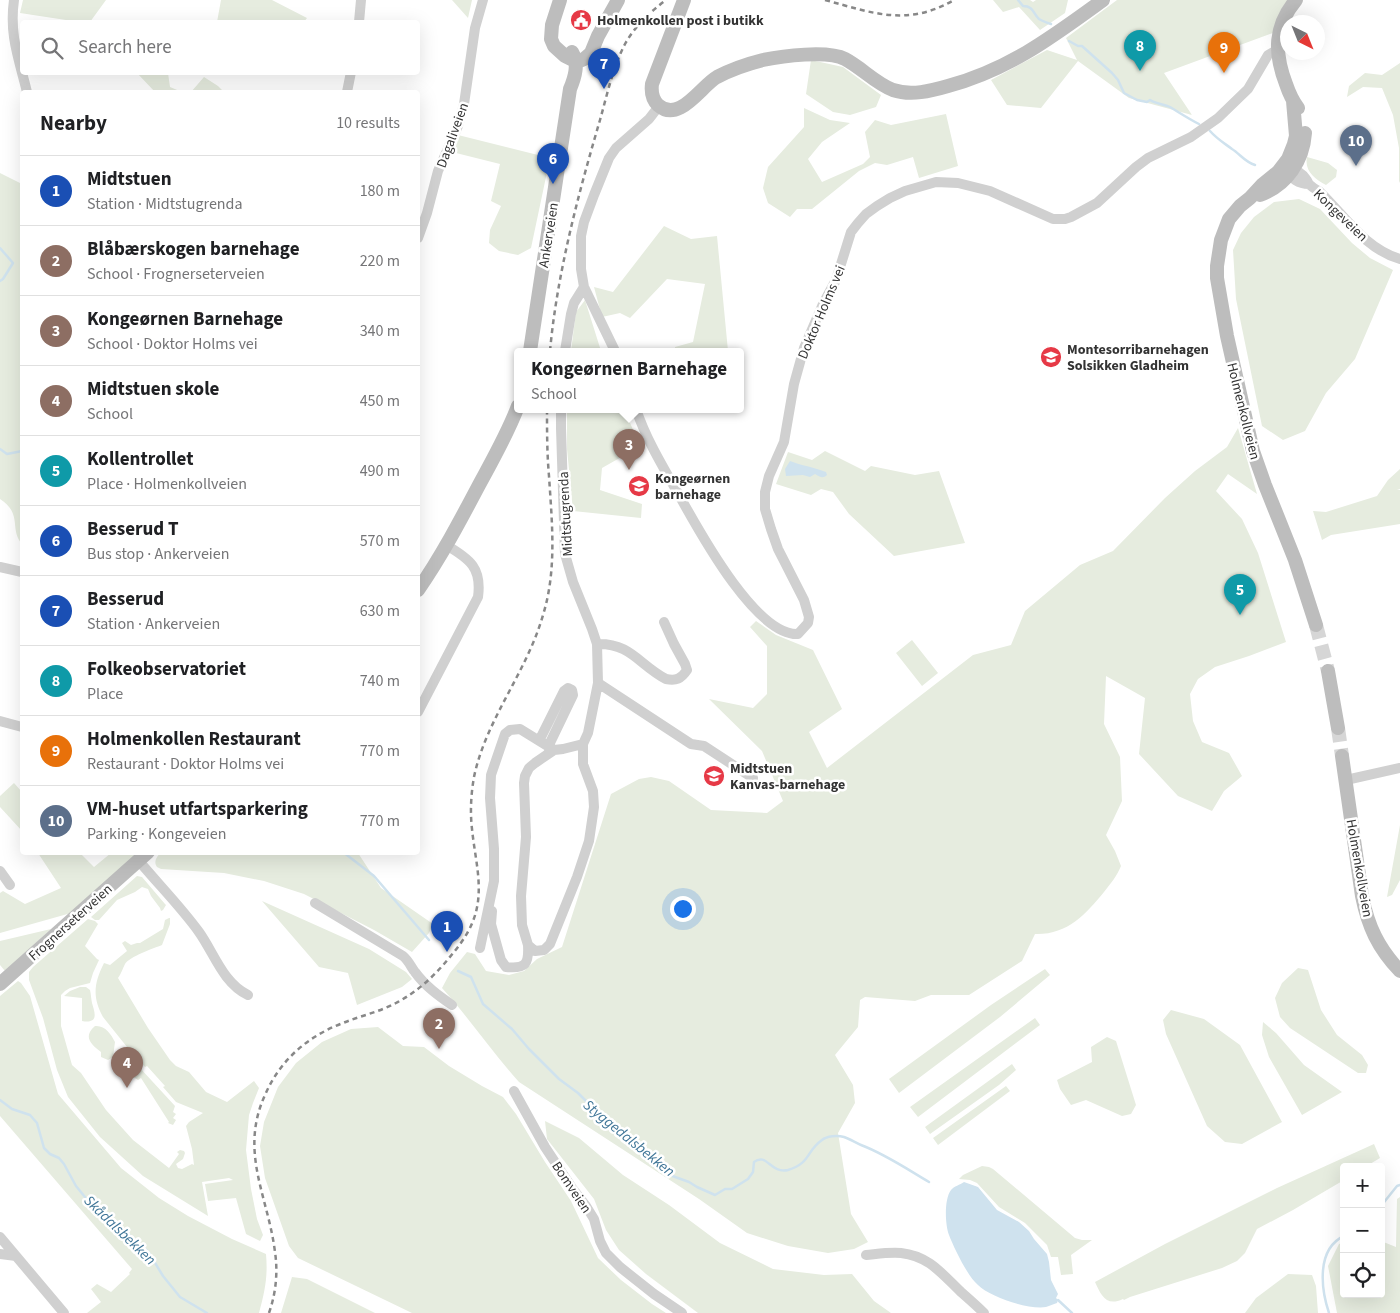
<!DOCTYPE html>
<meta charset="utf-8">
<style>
:root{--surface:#fff;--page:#f6f6f6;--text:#202124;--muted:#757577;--line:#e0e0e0;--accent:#111827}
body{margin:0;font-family:"Source Sans 3",sans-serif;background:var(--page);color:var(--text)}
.controls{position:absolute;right:15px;bottom:15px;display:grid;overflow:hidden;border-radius:5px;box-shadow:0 5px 20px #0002}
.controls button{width:45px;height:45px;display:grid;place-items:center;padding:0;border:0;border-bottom:1px solid var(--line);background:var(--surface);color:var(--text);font:25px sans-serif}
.compass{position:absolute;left:1280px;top:15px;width:45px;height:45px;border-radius:50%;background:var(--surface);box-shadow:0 5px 20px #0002;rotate:137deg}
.you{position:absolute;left:682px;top:908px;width:18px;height:18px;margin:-12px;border:4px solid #fff;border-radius:50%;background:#1a73e8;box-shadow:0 0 0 8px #1a73e833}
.badge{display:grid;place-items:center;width:32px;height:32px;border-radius:50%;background:var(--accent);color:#fff;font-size:16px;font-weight:700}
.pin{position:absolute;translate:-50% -41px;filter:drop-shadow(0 1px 2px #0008)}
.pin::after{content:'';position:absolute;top:26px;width:18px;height:15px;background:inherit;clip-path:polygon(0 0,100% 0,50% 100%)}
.popup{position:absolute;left:514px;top:348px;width:230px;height:65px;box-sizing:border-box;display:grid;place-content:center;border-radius:5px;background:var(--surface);filter:drop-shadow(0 1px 4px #0005);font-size:16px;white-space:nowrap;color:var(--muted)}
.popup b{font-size:19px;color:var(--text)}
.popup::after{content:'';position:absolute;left:50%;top:100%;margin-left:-10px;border:10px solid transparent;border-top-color:var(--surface)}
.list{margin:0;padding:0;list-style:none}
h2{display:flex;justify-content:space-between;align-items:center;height:65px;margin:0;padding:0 20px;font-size:21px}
h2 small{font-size:16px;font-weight:400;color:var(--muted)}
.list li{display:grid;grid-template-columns:32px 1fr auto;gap:15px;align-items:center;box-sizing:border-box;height:70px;padding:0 20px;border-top:1px solid var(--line)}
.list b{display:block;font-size:19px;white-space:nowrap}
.list p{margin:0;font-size:16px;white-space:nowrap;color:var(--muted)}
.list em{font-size:16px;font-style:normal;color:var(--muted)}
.icon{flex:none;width:28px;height:28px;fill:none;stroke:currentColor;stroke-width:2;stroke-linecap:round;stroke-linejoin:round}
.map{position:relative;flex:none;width:1400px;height:1313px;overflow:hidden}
.search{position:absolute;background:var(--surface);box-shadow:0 5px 20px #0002;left:20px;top:20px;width:400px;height:55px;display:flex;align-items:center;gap:12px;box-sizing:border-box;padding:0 18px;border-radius:5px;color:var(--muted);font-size:19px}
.panel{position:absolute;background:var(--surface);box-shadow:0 5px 20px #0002;left:20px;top:90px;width:400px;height:765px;border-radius:5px}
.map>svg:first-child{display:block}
</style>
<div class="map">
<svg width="1400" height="1313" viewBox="0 0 1400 1313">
<rect width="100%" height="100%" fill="#fff"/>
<path fill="#e6ecdf" d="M23,0H106L90,22H79L20,13Z
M221,0H272L307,18L304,22H217Z
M452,0H472L468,18Z
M993,0H1030L1033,2L1036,0H1068L1065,13L1040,30L1019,7L1003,12Z
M1117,0H1288L1281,10L1273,33L1164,73L1192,115L1129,98L1078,61L1041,108L1007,105L991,80L1047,50L1077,60L1066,38Z
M811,60L843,67L881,95L876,107L850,115L833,112L806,94Z
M1400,63V183L1399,181V148L1393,115L1382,88L1363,87L1347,97L1349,86L1365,73L1382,75Z
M137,73H168L170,87L182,92H155Z
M204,77L218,86L224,92H191Z
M804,108L830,120L850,123L822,142L808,159L822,182L863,164L870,157L865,132L875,120L891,125L946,114L958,166L919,178L913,157L887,165L875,163L859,171L812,209H797L790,217L768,203L763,188L768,167L804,127Z
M458,135L550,158L531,248L518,255L499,251L489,243L490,230L501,206L491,201L500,164L452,152Z
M1307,157L1328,163L1337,170L1336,177L1326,185C1315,179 1304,171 1307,157Z
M0,173L22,184V544C9,529 23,514 0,499Z
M1299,199L1320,209L1352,243L1370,258L1393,270L1355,359L1326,393L1305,431L1283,440L1262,426L1236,299L1233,250L1241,233L1254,217L1274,202Z
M664,226L691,239L717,236L728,351L707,348L704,351H675V347L693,342L705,284L667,279L630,318L620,313L602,317L594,287L613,292Z
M585,300L601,351H571L576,312Z
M567,409H624L634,432L632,451L602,468L600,490L642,504L641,518L573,511L567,449Z
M1238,428L1257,494L1228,474L1216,491L1242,519L1258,553L1286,642L1249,656L1215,667L1198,679L1190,694L1193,721L1202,742L1229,753L1242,776L1224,791L1212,811L1178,796L1139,754L1145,698L1106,676L1104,724L1120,757L1122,801L1106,835L1115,851L1121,866C1117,876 1111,883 1104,892C1085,915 1067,935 1035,934L1022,961L969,995H931L915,1001L865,997L860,1000L858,1027L835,1055L853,1085L855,1103L838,1133L851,1214L868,1242L854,1249L828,1253L788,1246L747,1233L699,1199L519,1082C492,1052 469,1018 442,988L450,973L467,952L475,954L486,971L509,975L524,971L537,959L562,947L611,794L639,779L651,777L669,781L711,810L767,813L783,801L762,751L709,699L753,708L767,694V646L750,627L756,621L776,635L813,650L842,709L809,732L827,768L973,655L1011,645L1025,611L1080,565L1113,551L1165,498L1195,471L1227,447Z
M825,451L865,471L871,466L915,475L939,471L965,543L894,556L849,514L833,492L821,489L811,495L776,484L788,452L812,460Z
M1400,469V489L1397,490H1400V524L1331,535L1322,540L1313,511L1326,512L1377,496L1388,480Z
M912,640L938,673L922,686L896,653Z
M14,783L22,792V831L0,807V796Z
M1400,825V880L1392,895L1387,897Z
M161,852L358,853L381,888L433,924L429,933L412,952L374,930L304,894L264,881L224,873L161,869L157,867C153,861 157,857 161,852Z
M38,853H80L94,867L111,853H140L71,913L0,933V893L3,891L25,904L61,888Z
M137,876L142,877L165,904L166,905L163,910L161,911L160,908L151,896L148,889L142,887L135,892L117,900L99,920H95L91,917Z
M262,901L369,949L406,972L412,979L402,987L357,1005L348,973L319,967Z
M169,918H170V924L162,945C154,948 129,957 125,964C123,968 121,974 118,978L148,1028L170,1060L176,1066L189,1072L206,1092L227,1102L254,1081L259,1088L253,1103L249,1115L246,1150L251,1189L257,1219L263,1235L260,1241L246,1234L236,1198L208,1201L205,1184L233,1180L229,1178L202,1182L208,1216L143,1176L100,1137L68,1097L57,1070L43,1018L29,980V972L33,967L88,919L95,921L98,924L85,946L97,959L99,960L93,973L90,983L70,988L65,991L61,995V1026L72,1065L81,1073L106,1110L133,1140L169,1168L179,1154L177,1152L180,1150L184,1151L185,1153L183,1159L176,1164L178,1168L182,1169L192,1164L194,1165L192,1149L186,1126L189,1122L203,1113L176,1102L163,1087L165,1086L147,1066L145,1067L127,1047L103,1017C92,997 94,983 104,963L110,965L127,951L122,943L125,941L131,945L137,943H140L163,929L165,920Z
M51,929L5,971L0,965V941Z
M1298,968L1308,970L1321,1010L1337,1035L1362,1055L1368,1065L1366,1073H1358L1290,1028L1280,1017L1275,998L1282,983Z
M1045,969L1050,975L1000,1017L899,1093L889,1079L991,1005Z
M18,981L21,983L30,996L58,1094L121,1168L159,1198L188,1216L232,1239L266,1254C268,1276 265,1291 259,1313H87L101,1302L91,1289L97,1284L111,1292L130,1274L129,1273L132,1269L0,1116V996Z
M80,987H86L90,990C91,994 91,998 92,1003C95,1013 99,1024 82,1021V998L64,996L70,991Z
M1171,1010L1204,1019L1240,1045L1282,1122L1242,1144L1225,1142L1207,1126L1166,1034L1163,1020Z
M1035,1018L1040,1025L918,1117L910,1107Z
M1263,1022L1276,1033L1304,1065L1342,1092L1302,1115L1269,1057L1262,1035Z
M95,1026C105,1025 111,1034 115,1042L113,1057L108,1060L101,1057V1052C92,1045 82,1037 95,1026Z
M378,1027L403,1046L424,1047L449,1066L482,1086L503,1097L516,1114L545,1162L571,1201L598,1258L621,1280L652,1304L666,1313H412L298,1258L289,1246L265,1178L260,1146L264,1122L278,1087L296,1063L322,1042L351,1029Z
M1107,1037L1116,1041L1136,1105L1131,1114L1122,1116L1086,1100L1071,1105L1060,1089L1057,1080L1092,1062L1091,1047Z
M123,1052L129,1056L175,1106L173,1112L176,1114L173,1118L176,1120L173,1125L168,1123L169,1122L141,1078L138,1080L135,1078L130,1077L122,1069L124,1066L123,1064L124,1063L123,1061L125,1056Z
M1012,1064L1016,1070L999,1085L930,1134L925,1127Z
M1006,1086L1010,1091L938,1145L933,1138Z
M545,1121L579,1138L623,1175L669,1205L720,1243L773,1269L824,1275L852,1274L874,1301L891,1313H698L646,1274L619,1250L606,1230L594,1199L547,1139Z
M1374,1144L1380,1158L1365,1167H1344V1180L1293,1210L1257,1229L1245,1253L1237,1261L1222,1268L1130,1297L1124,1300L1123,1299C1106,1307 1101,1295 1095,1282L1165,1244L1277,1188Z
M982,1166L989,1167L993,1169L1075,1238L1082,1240H1092L1071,1255L1073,1274L1061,1275L1058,1257H1051L1047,1245L1025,1223L999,1207L977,1183L970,1180L959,1179L963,1175Z
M1400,1197V1313H1337L1328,1266L1339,1244L1344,1242V1294H1381V1241L1396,1247L1397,1199Z
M1288,1274L1312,1275L1316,1286L1318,1313H1245L1256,1298Z
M292,1277L307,1279L375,1313H281Z"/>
<path fill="#cfe2ee" d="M790,461C794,462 797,464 802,465C811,467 818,469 826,472L827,475C823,479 820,477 815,474L810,477L803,475L786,476L785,469Z
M964,1182L978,1187L997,1210L1019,1222L1029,1231L1034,1239L1047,1254L1049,1262L1051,1280L1058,1294L1056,1298L1058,1300L1057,1303C1053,1304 1050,1306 1046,1307C1029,1310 990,1297 978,1285C968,1277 954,1248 949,1235C945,1225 944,1199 951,1190C954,1186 960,1185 964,1182Z"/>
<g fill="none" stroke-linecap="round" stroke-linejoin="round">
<path stroke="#cfe2ee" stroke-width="2.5" d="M1018,0L1023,6C1034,6 1033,14 1039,19C1042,21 1048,23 1051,24
M1069,41L1078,46H1082L1112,73L1118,80L1124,93L1137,100L1147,102L1150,100C1156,104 1164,104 1170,107C1180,113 1189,119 1199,124
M1210,131C1217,139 1224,143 1232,149C1240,154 1245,162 1255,165
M0,248L13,263L3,279L0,281
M0,449L7,454L22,451
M343,852L374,876L429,940
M458,971L471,977L483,1004L512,1029L529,1049L559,1079L578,1093L608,1123L648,1156L667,1174L689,1182L697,1187L715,1195L725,1189H732L748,1179L753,1172L754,1162C767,1152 770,1174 788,1170C811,1163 806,1151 822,1140C827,1136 837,1135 844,1137C850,1139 856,1143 861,1145C885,1154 907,1169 929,1182
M0,1100L12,1109L30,1115L37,1123L44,1148L50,1154L59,1158L64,1164L76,1186L89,1202L140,1244L149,1253L163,1276L180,1297L207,1313
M1381,1206L1397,1186L1400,1185
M1058,1300L1072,1313
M1329,1313C1321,1289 1316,1249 1344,1236"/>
<path stroke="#d6d6d6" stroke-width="14" stroke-dasharray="14 7" stroke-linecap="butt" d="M1316,625L1328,671
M1338,728L1342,756"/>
<path stroke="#d0d0d0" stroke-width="10" d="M14,0C9,35 19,59 27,92
M359,22L361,0
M347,92L351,72
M1286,167C1294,169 1302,172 1306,179C1309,183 1307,182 1310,185C1313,188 1317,190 1320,192C1345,216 1365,249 1400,259
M1286,170C1292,179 1298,184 1309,184
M418,238L427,213L438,171L458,126L464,104L475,28L483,0
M565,351L571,314L574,303L584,287
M615,351L584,287L581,269V236L584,222L594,195L609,158L616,148L649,119L659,106
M561,409V428L565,554L573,582L592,629L597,644L598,683L588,733L583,744V764L593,791L594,807L589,841L577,877L550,944L544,950L535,951L528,945L522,925L521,896L526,837L524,783L525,776L529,768L535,763L554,750L563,749L583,744
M636,409C646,439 663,467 679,495C697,527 755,636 798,634L808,623L809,617L804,600L778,549L771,529L765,509V492L769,476L784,442L794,384L804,348L823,304L836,280L851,232L858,223L866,214L877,206L890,198L905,191L936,182L958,183L990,191L1053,219H1065L1071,217L1097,203L1136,167L1148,158L1191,137L1218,118L1248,89L1268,55L1277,50
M0,567L22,572
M597,644C631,643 639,665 666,679C676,681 681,679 687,670L685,664L674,644L664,622
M598,683L691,744L704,746L753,778
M418,712L478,597C482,568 470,559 446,545
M0,721L22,727
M541,737L564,691L568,688L572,690L573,695L548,747
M1346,780L1400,768
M139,861C159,885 181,907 199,932C214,953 223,983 248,995
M0,871L10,885
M315,903L403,956C409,961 411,967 415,972C425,986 439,996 452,1005
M492,911L491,924L501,960L506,967C526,969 529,964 528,945
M480,948L494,881V849L490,798L491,775L505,734L510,730L520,729L554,750
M514,1091L545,1147L572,1188L586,1206L594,1219L600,1241L606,1253L620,1267L654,1294L682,1313
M0,1237L16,1256
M0,1254L16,1256L64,1313
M866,1255C877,1254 889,1252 901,1253C929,1256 942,1274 961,1292C969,1299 977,1306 984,1313"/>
<path stroke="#bdbdbd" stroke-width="14" d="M560,0L552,25L551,39L554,46L565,56L577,62L584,59L591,53L598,36L618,0
M684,0L652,84C651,92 652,99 658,105C679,124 701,86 717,77C732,69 747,64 763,60C782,56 828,50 845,59C862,68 875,83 893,90C911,96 931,91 948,86C1010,69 1052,37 1103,0
M1296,0C1274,26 1274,53 1286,84C1289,93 1292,100 1298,108
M1293,101L1296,136L1294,144L1288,159L1278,172L1262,185L1250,198L1240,206L1229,219L1221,240L1217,266V278L1227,336L1253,451L1265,485L1295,560L1316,625
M1260,195C1287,185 1303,161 1305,133
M530,351L570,89C575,77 579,64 572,52
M418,590C441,557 460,521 479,485C493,459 508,433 518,406
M1328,671L1338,728
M1342,756L1362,896C1368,926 1378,948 1400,971
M0,984L148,852"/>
<path stroke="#888" stroke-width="2.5" stroke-dasharray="5 4" stroke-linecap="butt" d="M825,0C873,13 907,27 954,0
M550,351C557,274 578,195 600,120C607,95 613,67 625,44C635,26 650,12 666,0
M269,1313C276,1293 278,1272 275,1252C268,1196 239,1152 265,1095C280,1060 308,1036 343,1023C360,1016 379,1012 396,1003C415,993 430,980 444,964C455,951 467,937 473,921C485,891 475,860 472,829C470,812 471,794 474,777C486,719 527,672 543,615C557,570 552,523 549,476C547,454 547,431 547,409"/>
</g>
<defs>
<g id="civic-disc" transform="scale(1.125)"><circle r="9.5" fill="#e63946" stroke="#fff"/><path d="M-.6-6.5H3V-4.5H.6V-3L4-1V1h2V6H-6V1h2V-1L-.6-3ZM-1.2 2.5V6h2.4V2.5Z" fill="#fff"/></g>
<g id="school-disc" transform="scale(1.125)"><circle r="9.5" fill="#e63946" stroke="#fff"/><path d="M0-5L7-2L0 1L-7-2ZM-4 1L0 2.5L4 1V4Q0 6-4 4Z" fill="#fff"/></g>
</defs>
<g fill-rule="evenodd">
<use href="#civic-disc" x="581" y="20"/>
<use href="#school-disc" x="1051" y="357"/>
<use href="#school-disc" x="639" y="486"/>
<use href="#school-disc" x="714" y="776"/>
</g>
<g text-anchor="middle" stroke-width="5" stroke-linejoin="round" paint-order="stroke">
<g font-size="14" font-weight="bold" fill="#333" stroke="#fff" text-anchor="start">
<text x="597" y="25">Holmenkollen post i butikk</text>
<text x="1067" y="354">Montesorribarnehagen<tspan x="1067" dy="16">Solsikken Gladheim</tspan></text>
<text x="655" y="483">Kongeørnen<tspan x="655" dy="16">barnehage</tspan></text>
<text x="730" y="773">Midtstuen<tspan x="730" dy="16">Kanvas-barnehage</tspan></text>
</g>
<g font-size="14" fill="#333" stroke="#fff">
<text transform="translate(452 135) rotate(-70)" y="5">Dagaliveien</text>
<text transform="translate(1341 215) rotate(44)" y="5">Kongeveien</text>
<text transform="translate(548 235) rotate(-81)" y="5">Ankerveien</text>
<text transform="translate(821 312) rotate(-67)" y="5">Doktor Holms vei</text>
<text transform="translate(1244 411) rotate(76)" y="5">Holmenkollveien</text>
<text transform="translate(565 514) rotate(-93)" y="5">Midtstugrenda</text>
<text transform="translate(1360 868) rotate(80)" y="5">Holmenkollveien</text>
<text transform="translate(70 922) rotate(-42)" y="5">Frognerseterveien</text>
<text transform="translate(572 1187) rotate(56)" y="5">Bomveien</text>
</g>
<g font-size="15" font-style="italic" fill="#3f7597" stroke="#fff">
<text transform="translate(629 1138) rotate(39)" y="5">Styggedalsbekken</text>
<text transform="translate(120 1230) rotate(44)" y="5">Skådalsbekken</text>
</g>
</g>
</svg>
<div class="controls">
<button>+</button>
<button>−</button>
<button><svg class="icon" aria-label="locate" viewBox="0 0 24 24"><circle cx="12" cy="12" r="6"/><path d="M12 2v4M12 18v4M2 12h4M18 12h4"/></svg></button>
</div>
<svg class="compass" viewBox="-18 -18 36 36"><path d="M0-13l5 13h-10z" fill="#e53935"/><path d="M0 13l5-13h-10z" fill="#757577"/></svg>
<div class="you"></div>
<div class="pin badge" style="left:447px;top:952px;background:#1a4fb4">1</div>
<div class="pin badge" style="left:439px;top:1049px;background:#8d6e63">2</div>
<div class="pin badge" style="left:629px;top:470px;background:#8d6e63">3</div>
<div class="popup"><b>Kongeørnen Barnehage</b>School</div>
<div class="pin badge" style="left:127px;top:1088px;background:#8d6e63">4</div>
<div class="pin badge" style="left:1240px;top:615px;background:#0f9aa8">5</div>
<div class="pin badge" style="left:553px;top:184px;background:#1a4fb4">6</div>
<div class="pin badge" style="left:604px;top:89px;background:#1a4fb4">7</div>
<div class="pin badge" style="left:1140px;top:71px;background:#0f9aa8">8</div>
<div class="pin badge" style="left:1224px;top:73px;background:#e8710a">9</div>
<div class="pin badge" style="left:1356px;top:166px;background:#5c6f8a">10</div>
<div class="search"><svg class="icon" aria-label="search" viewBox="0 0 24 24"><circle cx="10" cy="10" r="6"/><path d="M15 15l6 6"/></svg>Search here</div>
<section class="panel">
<h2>Nearby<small>10 results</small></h2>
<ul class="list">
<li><span class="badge" style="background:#1a4fb4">1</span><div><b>Midtstuen</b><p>Station · Midtstugrenda</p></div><em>180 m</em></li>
<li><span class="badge" style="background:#8d6e63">2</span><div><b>Blåbærskogen barnehage</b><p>School · Frognerseterveien</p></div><em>220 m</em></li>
<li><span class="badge" style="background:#8d6e63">3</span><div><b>Kongeørnen Barnehage</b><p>School · Doktor Holms vei</p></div><em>340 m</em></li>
<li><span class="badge" style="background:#8d6e63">4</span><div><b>Midtstuen skole</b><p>School</p></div><em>450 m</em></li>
<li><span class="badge" style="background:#0f9aa8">5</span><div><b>Kollentrollet</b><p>Place · Holmenkollveien</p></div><em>490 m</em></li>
<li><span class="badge" style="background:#1a4fb4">6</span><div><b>Besserud T</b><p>Bus stop · Ankerveien</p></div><em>570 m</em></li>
<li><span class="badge" style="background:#1a4fb4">7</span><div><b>Besserud</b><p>Station · Ankerveien</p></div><em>630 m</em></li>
<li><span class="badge" style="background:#0f9aa8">8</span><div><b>Folkeobservatoriet</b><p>Place</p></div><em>740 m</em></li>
<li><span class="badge" style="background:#e8710a">9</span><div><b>Holmenkollen Restaurant</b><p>Restaurant · Doktor Holms vei</p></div><em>770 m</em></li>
<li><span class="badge" style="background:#5c6f8a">10</span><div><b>VM-huset utfartsparkering</b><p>Parking · Kongeveien</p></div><em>770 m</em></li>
</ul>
</section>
</div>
